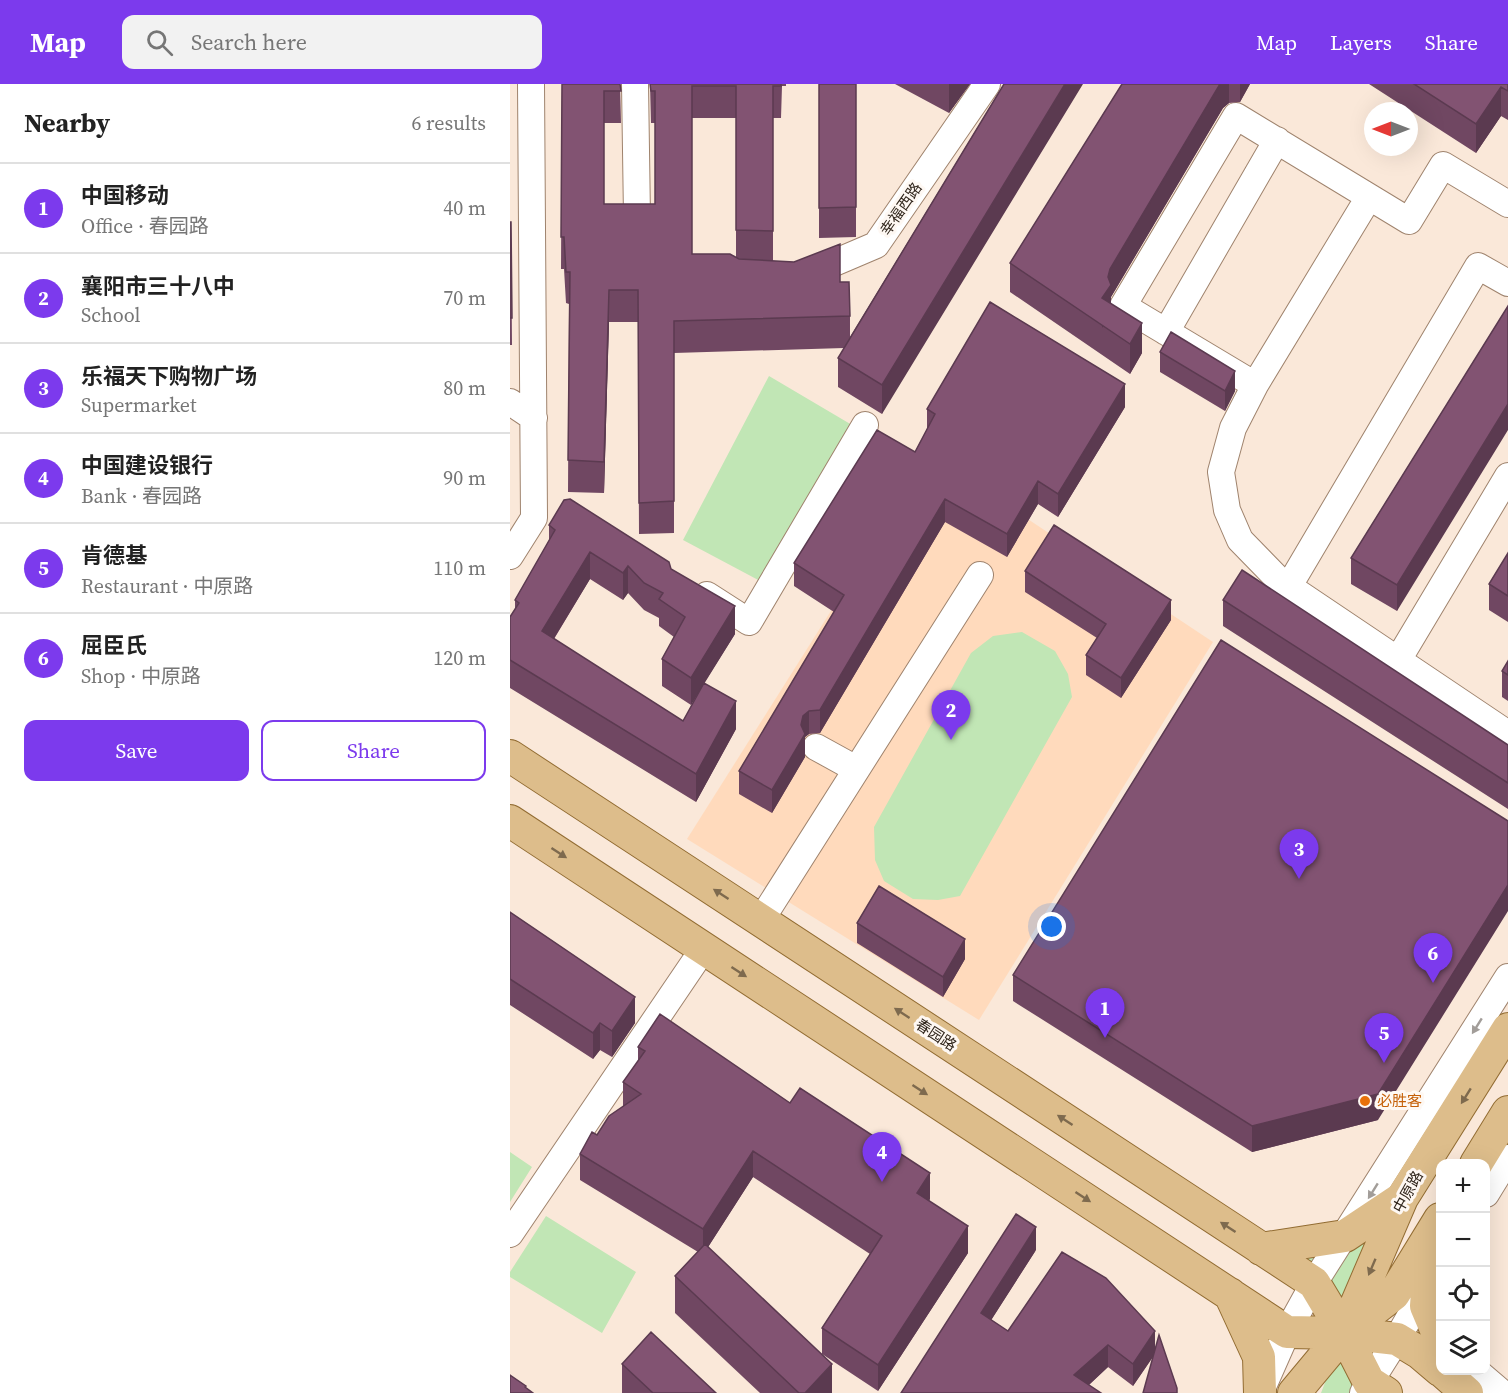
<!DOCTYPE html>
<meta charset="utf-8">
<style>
:root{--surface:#fff;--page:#f2f2f2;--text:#222;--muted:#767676;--line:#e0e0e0;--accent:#7c3aed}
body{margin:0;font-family:"Source Serif 4","Noto Sans SC",serif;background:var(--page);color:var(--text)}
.controls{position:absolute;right:18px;bottom:18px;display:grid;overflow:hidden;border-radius:12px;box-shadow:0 6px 24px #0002}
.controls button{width:54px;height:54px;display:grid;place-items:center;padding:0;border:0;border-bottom:2px solid var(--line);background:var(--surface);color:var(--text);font:30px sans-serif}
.compass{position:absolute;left:854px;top:18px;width:54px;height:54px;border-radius:50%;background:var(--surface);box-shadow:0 6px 24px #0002;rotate:270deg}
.you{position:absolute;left:542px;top:843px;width:21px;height:21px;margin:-15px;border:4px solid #fff;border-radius:50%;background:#1a73e8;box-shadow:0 0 0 9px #1a73e833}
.badge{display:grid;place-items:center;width:39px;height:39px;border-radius:50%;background:var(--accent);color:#fff;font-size:20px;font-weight:700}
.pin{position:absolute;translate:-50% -50px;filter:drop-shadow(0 2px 3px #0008)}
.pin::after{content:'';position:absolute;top:32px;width:21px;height:18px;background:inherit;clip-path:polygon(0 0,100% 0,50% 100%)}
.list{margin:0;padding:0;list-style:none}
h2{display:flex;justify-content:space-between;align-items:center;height:78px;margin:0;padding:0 24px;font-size:26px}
h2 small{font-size:20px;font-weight:400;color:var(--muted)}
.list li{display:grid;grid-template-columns:39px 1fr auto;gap:18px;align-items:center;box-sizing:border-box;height:90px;padding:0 24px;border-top:2px solid var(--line)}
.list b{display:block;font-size:22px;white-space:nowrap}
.list p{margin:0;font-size:20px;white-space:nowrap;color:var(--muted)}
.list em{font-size:20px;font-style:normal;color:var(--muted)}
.actions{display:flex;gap:12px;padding:18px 24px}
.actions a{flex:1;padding:14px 0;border:2px solid var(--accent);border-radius:12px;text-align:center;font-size:21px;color:var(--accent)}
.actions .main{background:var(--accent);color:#fff}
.icon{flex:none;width:33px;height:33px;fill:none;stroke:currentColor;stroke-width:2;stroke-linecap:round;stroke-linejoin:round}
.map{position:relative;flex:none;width:998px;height:1309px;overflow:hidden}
header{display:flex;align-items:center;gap:36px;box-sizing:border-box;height:84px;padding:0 30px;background:var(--accent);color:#fff}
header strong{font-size:28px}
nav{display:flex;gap:33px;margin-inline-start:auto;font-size:21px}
.search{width:420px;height:54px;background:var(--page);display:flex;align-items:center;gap:15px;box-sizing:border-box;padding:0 21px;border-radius:12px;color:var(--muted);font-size:22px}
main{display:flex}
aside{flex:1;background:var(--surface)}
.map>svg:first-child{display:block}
</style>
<header>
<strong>Map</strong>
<div class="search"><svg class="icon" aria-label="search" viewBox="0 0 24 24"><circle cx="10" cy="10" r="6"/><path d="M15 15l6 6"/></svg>Search here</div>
<nav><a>Map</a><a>Layers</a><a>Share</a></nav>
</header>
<main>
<aside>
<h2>Nearby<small>6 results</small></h2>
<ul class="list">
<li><span class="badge">1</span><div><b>中国移动</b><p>Office · 春园路</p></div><em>40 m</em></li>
<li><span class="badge">2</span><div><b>襄阳市三十八中</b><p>School</p></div><em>70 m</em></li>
<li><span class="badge">3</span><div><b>乐福天下购物广场</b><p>Supermarket</p></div><em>80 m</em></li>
<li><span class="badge">4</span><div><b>中国建设银行</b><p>Bank · 春园路</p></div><em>90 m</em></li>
<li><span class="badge">5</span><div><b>肯德基</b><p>Restaurant · 中原路</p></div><em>110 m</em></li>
<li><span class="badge">6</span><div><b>屈臣氏</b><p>Shop · 中原路</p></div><em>120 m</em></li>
</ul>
<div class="actions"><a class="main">Save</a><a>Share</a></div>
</aside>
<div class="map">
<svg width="998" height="1309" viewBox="0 0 998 1309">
<rect width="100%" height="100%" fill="#fae8d9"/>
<path fill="#ffdabc" d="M420,370L703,558L469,936L177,755Z"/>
<path fill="#c1e6b5" d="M259,292L342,341L252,498L173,456Z
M512,548L545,567L558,590L562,613L450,812L428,816L403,815L374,797L365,776L364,743L461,569L483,552Z
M0,1068L22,1083L0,1118Z
M892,1114L834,1249L876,1309H811L834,1249L751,1165Z
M36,1132L126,1188L92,1249L0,1193V1188Z"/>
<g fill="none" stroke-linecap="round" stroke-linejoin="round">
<g stroke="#9f836d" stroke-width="28">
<path id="minor" d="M125,0L127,133
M998,120L933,81L899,137L726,32L613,222L745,301L723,344L711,388L717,426L730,456L769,496L998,650
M298,190L366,161L477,0
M656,248L767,56
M745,301L859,113
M0,318L24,334
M0,472L24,434L21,0
M779,502L968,182L998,199
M197,511L239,538L355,341
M888,576L998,392
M306,663L346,685
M251,836L470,491
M976,1110L998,1074
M0,1150L194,864
M965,1286L992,1309
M751,1307L777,1248L804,1199L998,893
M853,1309L887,1255L919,1199"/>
</g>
<g stroke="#926c32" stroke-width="34">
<path id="major" d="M0,672L804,1199L834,1249L887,1255L910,1269L930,1286
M0,737L777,1248L834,1249L859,1298L876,1309
M966,1080L998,1028
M921,1154L916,1222L930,1255
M751,1165L835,1152L892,1114
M720,1210L749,1273L750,1309
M836,1247L884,1210L930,1135
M931,1286L957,1309
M784,1309L834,1249L892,1114L998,945"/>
</g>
<use href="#minor" stroke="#fff" stroke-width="26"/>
<use href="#major" stroke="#ddbd8b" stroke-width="32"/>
</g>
<path fill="#704762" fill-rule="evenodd" d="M52,0H110L111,39H94V120H145V39H141L140,0H276V2H272L271,34H263V177L330,198L340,232V253L494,0L372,330L328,303V274L334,264L164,269V449L129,450L128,238H99L94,409L58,408L59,220L56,219L54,185H51ZM182,34H226V174L182,170Z
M309,0H346V153L309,154Z
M385,0H460L439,29Z
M612,0H740L730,18L719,19L713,24L601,213V220L632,269L620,290L500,208V179Z
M859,0H998V36L991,32L966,69Z
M0,138H1L2,261H0Z
M998,222L887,527L841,500V474Z
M650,268L725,307L715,327L650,288Z
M615,323L548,433L528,420L497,473L435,438L310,649L299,650L295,653V673L262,729L229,710V687L324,528L284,502V479L405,368L417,345V325Z
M39,441L161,485L225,550L194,599L226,645L186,718L0,604V533L5,525V516L39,457ZM80,495L113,516L118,509L134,526L149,534V542L164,553L152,575V602L181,621L193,601L173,637L44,555Z
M998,469V538L979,526V500Z
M515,487L661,536L611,614L576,591V571L587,554L515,508Z
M713,516L998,661V725L713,542Z
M998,577V617L992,613V587Z
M0,828L125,939L102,973L90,966L83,975L0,921Z
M347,839L455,875L433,913L347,859Z
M503,891L868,1036L742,1068L503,917Z
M128,963L420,1115L419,1116L458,1169L368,1307L312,1270V1244L360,1170L243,1093L198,1163L322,1309H250L165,1229V1192L188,1168L70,1096V1070L113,1022V998L128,978Z
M526,1166L481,1236L498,1247L645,1268L644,1271L623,1302L598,1283L579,1301L391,1309Z
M112,1280L206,1309H112Z"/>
<path fill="#5b3a50" d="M439,0H460L439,29Z
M555,0H573L372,330V301Z
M710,0H719V19L713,24L601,213V230L592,244V214L600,185Z
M730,0H740L730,18Z
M991,3V32L966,69V40Z
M99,206V238L94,409V378Z
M632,239V269L620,290V260Z
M725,287V307L715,327V307Z
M615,300V323L548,433V410Z
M998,320V346L887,527V501Z
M528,397V420L497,473V450Z
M435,415V438L310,649V626Z
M80,468V495L32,574V547Z
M118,482V509L113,516V489Z
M661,516V536L611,614V594Z
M225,522V550L181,621V594Z
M226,617V645L186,718V690Z
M299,627V650L295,653V673L262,729V706L291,641L293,632Z
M998,801V827L868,1036L742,1068V1042Z
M455,855V875L433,913V893Z
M125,913V939L102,973V947Z
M90,939V966L83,975V949Z
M243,1067V1093L193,1171V1145Z
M420,1089V1115L407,1135V1109Z
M458,1142V1169L368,1307V1281Z
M526,1143V1166L471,1252V1229Z
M645,1247V1270L623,1302V1280Z
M598,1261V1283L570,1309L564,1291Z
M322,1280V1309H295Z"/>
<path fill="#825372" stroke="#5b3a50" stroke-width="1.5" d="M52,0H110L111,7H94V120H145V7H141L140,0H271V2H263V147L226,146V2H182V170H220L229,175L284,178L330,160V198H339L340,232L164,237V417L129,419L128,206H99L94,378L58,376L60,188H56L54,153H51Z
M309,0H346V123L309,124Z
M494,0H555L372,301L328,274Z
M612,0H710L600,185L598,193L601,201L592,214L632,239L620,260L500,179Z
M904,0H998V7L991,3L966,40Z
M0,138H1L2,234H0Z
M480,218L615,300L548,410L528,397L497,450L435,415L310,626L299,627L293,632L291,641L295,650L262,706L229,687L334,511L284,479L367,346L405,368L425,330L417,325Z
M998,222V320L887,501L841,474Z
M661,248L725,287L715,307L650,268Z
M60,415L159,478L161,485L225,522L181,594L152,575L175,533L149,515L153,509L134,499L118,482L113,489L80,468L32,547L173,637L194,599L226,617L186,690L0,576V533L9,519L5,516L45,446L39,441L54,416Z
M544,441L661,516L611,594L576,571L596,540L515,487Z
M998,469V512L979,500Z
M732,486L998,661V699L713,516Z
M711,556L998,737V801L868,1010L742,1042L503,891Z
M998,577V591L992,587Z
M369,802L455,855L433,893L347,839Z
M0,828L125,913L102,947L90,939L83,949L0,895Z
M150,930L280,1019L290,1004L420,1089L407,1109L458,1142L368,1281L312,1244L372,1152L243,1067L193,1145L70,1070L82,1048L87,1051L99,1032L131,1010L113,998L135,967L128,963Z
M506,1130L526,1143L471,1229L498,1247L552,1168L596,1194L645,1247L623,1280L598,1261L564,1291L591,1309H391Z
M195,1160L322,1280L295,1309H289L165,1192Z
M141,1248L206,1309H143L112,1280Z
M649,1251L667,1304V1309H633Z
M0,1291L16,1302L15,1303L23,1309H0Z"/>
<defs><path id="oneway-solid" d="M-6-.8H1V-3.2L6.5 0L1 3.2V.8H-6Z" transform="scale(1.5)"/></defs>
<g fill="#7e6a4e">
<use href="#oneway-solid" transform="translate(49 769) rotate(33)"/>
<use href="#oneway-solid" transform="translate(211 810) rotate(-147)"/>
<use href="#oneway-solid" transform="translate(229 888) rotate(33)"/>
<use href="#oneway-solid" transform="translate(392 929) rotate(-147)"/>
<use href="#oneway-solid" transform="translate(410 1006) rotate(33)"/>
<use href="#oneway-solid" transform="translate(956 1012) rotate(122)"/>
<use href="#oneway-solid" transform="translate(555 1036) rotate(-147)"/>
<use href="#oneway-solid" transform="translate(573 1113) rotate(33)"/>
<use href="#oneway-solid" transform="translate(718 1143) rotate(-147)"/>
<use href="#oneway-solid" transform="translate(862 1183) rotate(113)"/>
</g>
<g fill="#a29d99">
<use href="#oneway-solid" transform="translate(967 942) rotate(122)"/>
<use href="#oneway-solid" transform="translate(863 1107) rotate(122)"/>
</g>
<circle fill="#e8710a" stroke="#fef8f3" stroke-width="2" cx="855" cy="1017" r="6"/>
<g text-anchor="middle" stroke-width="6" stroke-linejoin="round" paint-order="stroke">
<g font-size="15" fill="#31261c" stroke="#fef8f3">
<text transform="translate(391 125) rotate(-55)" y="5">幸福西路</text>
<text transform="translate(426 951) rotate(33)" y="5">春园路</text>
<text transform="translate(898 1108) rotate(-61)" y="5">中原路</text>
</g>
<g font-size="15" fill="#c56008" stroke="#fef8f3" text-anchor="start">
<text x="867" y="1022">必胜客</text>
</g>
</g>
</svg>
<div class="controls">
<button>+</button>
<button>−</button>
<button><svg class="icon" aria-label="locate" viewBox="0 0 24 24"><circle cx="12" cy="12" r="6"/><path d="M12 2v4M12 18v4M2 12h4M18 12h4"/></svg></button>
<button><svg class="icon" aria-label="layers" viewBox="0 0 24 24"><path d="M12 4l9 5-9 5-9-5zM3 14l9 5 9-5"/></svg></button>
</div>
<svg class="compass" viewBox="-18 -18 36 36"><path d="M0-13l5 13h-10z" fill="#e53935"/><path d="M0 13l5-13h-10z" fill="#767676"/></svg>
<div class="you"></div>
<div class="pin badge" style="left:595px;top:954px">1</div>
<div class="pin badge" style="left:441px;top:656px">2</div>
<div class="pin badge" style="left:789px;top:795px">3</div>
<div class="pin badge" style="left:372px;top:1098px">4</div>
<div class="pin badge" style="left:874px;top:979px">5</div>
<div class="pin badge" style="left:923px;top:899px">6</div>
</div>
</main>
